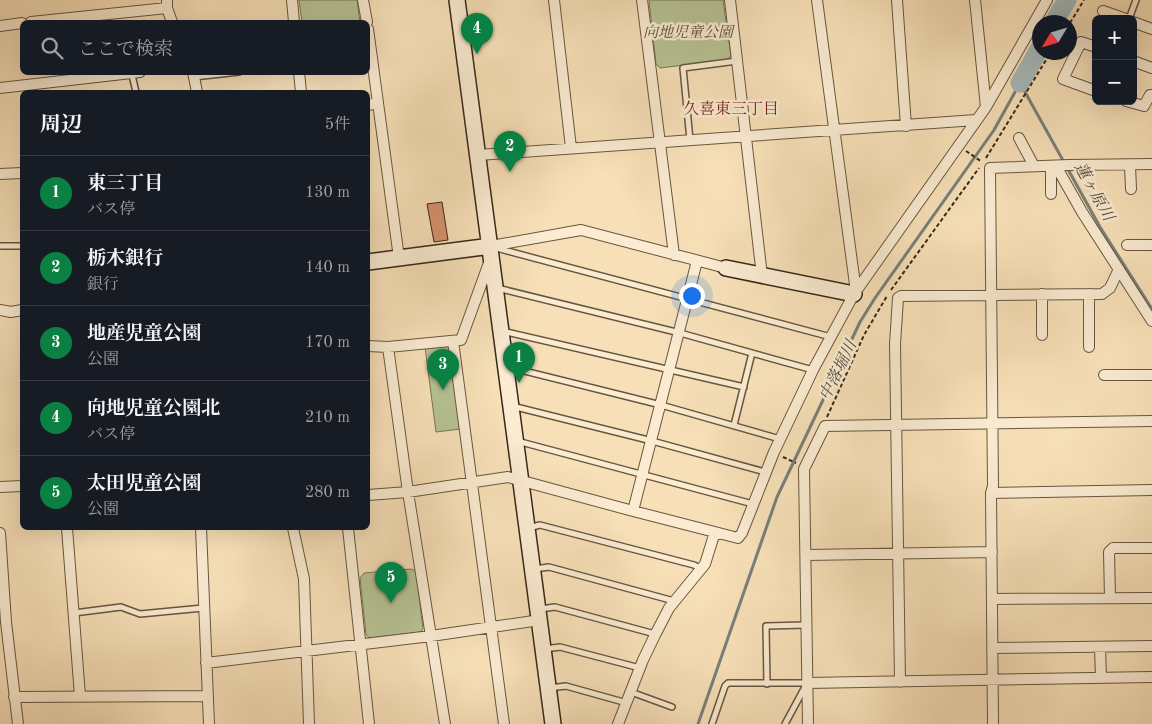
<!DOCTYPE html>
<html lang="ja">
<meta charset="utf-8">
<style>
:root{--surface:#171b24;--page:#20242c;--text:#f1f3f6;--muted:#9ea1a6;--line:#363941;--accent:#0b8043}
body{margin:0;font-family:"Old Standard TT","Noto Serif JP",serif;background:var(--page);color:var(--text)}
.controls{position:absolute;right:15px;top:15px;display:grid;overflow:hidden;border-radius:8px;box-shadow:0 5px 20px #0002}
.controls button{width:45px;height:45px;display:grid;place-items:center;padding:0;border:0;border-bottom:1px solid var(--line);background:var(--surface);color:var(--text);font:25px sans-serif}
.compass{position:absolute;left:1032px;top:15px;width:45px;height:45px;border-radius:50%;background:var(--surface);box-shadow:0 5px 20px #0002;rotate:232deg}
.you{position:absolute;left:691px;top:295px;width:18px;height:18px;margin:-12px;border:4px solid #fff;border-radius:50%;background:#1a73e8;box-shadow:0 0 0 8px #1a73e833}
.badge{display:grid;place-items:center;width:32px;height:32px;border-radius:50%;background:var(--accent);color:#fff;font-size:16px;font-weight:700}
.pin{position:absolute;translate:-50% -41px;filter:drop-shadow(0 1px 2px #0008)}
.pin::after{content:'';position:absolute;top:26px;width:18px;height:15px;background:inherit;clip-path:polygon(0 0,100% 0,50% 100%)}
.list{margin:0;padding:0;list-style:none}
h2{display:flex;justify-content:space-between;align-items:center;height:65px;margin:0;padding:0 20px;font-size:21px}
h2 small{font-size:16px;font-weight:400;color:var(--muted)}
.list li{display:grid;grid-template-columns:32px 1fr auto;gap:15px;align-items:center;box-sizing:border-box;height:75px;padding:0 20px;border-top:1px solid var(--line)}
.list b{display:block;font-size:19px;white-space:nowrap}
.list p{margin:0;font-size:16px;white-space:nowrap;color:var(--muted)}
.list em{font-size:16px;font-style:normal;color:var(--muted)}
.icon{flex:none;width:28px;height:28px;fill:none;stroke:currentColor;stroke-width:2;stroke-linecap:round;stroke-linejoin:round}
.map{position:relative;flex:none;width:1152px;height:724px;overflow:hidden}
.search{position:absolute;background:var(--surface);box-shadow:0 5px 20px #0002;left:20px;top:20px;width:350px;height:55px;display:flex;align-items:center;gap:12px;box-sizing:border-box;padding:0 18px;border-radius:8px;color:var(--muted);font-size:19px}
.panel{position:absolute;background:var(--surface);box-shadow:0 5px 20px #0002;left:20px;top:90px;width:350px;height:440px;border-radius:8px}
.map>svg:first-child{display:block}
</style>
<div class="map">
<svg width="1152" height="724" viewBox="0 0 1152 724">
<rect width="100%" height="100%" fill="#f7e0b8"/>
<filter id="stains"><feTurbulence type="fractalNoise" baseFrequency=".004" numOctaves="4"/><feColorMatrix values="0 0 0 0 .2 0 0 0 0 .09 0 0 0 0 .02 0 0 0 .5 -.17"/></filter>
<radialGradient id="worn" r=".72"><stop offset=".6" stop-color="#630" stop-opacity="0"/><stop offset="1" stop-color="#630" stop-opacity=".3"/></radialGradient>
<path fill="#b6c394" stroke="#777656" d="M299,0H357L360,22H302Z
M649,0H723L731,56L726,60L660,68L656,64Z
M448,345L451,351L461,429L436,432L425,347Z
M411,569L416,571L423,629L420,632L369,638L366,634L360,578L364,573Z"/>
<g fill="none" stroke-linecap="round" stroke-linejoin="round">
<path stroke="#79807a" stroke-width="3" d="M1020,83L1100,227L1152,309
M698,724L777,497L860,322L875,298L994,130L1020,83"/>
<path stroke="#a4babb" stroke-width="19" d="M1054,22L1067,0
M1020,83L1040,48"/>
</g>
<path fill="#d5916b" stroke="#382818" d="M442,202L448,240L434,242L427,204Z"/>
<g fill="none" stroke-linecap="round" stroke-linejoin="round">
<g stroke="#685640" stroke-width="8">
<path id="lane" d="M1129,19L1136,0
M132,75L136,92
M194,77L239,72
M690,140L683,68L737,61
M0,246H22
M496,248L831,337
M497,288L680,333L813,370
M502,331L744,387
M508,367L661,405L780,439
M512,406L652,441L765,472
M734,425L752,353
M517,441L753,504
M528,528L540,525L694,565L701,569
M534,569L549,567L674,601
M540,609L555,607L655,634
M74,613L121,607L140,614L203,608
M544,649L560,647L640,668
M767,684L766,626L806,625
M549,688L566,686L627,703
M631,692L672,707
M712,724L725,686L728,683H807
M785,724L805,687"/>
</g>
<g stroke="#685640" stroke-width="12">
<path id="street" d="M167,0V8L172,22
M292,0L294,22
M363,0L367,22
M554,0L571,148
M642,0L674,255
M730,0L762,276
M817,0L856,292
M897,0L906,126
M975,0L986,107
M1103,11L1126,19
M31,22L167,8
M1133,22L1152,29
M0,26L22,23
M368,29L399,258
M1096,47L1081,42L1063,79L1096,91
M1133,61L1152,68
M193,72L197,92
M299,72L301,92
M0,88L140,72
M1126,101L1144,106L1150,95H1152
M368,105L378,103
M1019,138L1034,166
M478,155L976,120
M1130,165L1131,189
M1051,166V194
M1056,166L1082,212L1152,321
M0,174L22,173
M1127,245H1152
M491,246L581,230L726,268
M1042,294V335
M1089,294V347
M0,310L11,312L22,310
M453,341L504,724
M368,346L388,347L461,340L490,260
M388,347L408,492L445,724
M1104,375H1152
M0,487L22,486
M991,493L1152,490
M368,495L408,492L508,477L633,511L738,538L742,533L774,452L813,370L854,294L986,107L1047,0
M633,511L697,261
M67,528L80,696
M201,528L209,724
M293,528L304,579L309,724
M348,528L369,724
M0,533L6,622L18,724
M806,555L992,552
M1110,598L1109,552L1113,548H1152
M992,599L1152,598
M1100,647L1101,678
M992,648L1152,646
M206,663L431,636L540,620
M900,682L895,344L898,298L901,296L1102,294L1110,288L1119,269
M807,683L1152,677
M14,697L208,696
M618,724L643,660L655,635L669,608L705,564L715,532
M808,724L804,469L825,426L1152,421
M993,724L991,493L993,486L990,168L1069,165L1152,164"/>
</g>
<g stroke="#382818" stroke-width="18">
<path id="secondary" d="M457,0L553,724
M368,262L491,246
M726,268L854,294"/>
</g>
<path stroke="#382818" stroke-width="2" stroke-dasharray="4 2.5" stroke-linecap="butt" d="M1070,23L1084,0
M966,151L982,162
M986,158L1051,52
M891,290L979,168
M827,417L864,335L887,296
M783,457L796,463"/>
<use href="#lane" stroke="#faebd1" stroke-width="5"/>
<use href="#street" stroke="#faebd1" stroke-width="10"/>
<use href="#secondary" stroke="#faebd1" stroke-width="15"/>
</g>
<g text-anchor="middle" stroke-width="5" stroke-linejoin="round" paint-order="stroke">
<g font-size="15" font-style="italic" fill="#584f37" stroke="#faebd1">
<text x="688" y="37">向地児童公園</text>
</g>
<g font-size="16" fill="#7a1f14" stroke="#faebd1">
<text x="731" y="114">久喜東三丁目</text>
</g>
<g font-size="16" font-style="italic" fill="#534c41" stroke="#faebd1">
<text transform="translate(1095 191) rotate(61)" y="6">蓮ヶ原川</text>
<text transform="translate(837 370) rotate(-64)" y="6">中落堀川</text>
</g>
</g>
<rect width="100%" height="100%" filter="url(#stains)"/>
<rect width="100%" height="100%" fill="url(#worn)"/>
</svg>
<div class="controls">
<button>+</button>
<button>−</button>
</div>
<svg class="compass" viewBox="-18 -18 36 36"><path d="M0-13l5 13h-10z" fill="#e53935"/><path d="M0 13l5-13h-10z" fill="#9ea1a6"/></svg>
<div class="you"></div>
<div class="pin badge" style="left:519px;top:383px">1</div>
<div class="pin badge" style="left:510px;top:172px">2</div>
<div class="pin badge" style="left:443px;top:390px">3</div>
<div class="pin badge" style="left:477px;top:54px">4</div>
<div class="pin badge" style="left:391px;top:603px">5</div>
<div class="search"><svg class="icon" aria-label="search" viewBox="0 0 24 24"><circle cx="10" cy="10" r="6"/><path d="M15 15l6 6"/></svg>ここで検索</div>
<section class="panel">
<h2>周辺<small>5件</small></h2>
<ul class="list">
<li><span class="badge">1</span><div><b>東三丁目</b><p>バス停</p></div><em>130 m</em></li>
<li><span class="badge">2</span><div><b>栃木銀行</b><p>銀行</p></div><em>140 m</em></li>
<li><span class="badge">3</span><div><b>地産児童公園</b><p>公園</p></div><em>170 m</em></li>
<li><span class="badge">4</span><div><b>向地児童公園北</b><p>バス停</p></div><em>210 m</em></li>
<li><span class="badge">5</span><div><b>太田児童公園</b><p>公園</p></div><em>280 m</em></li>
</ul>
</section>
</div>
